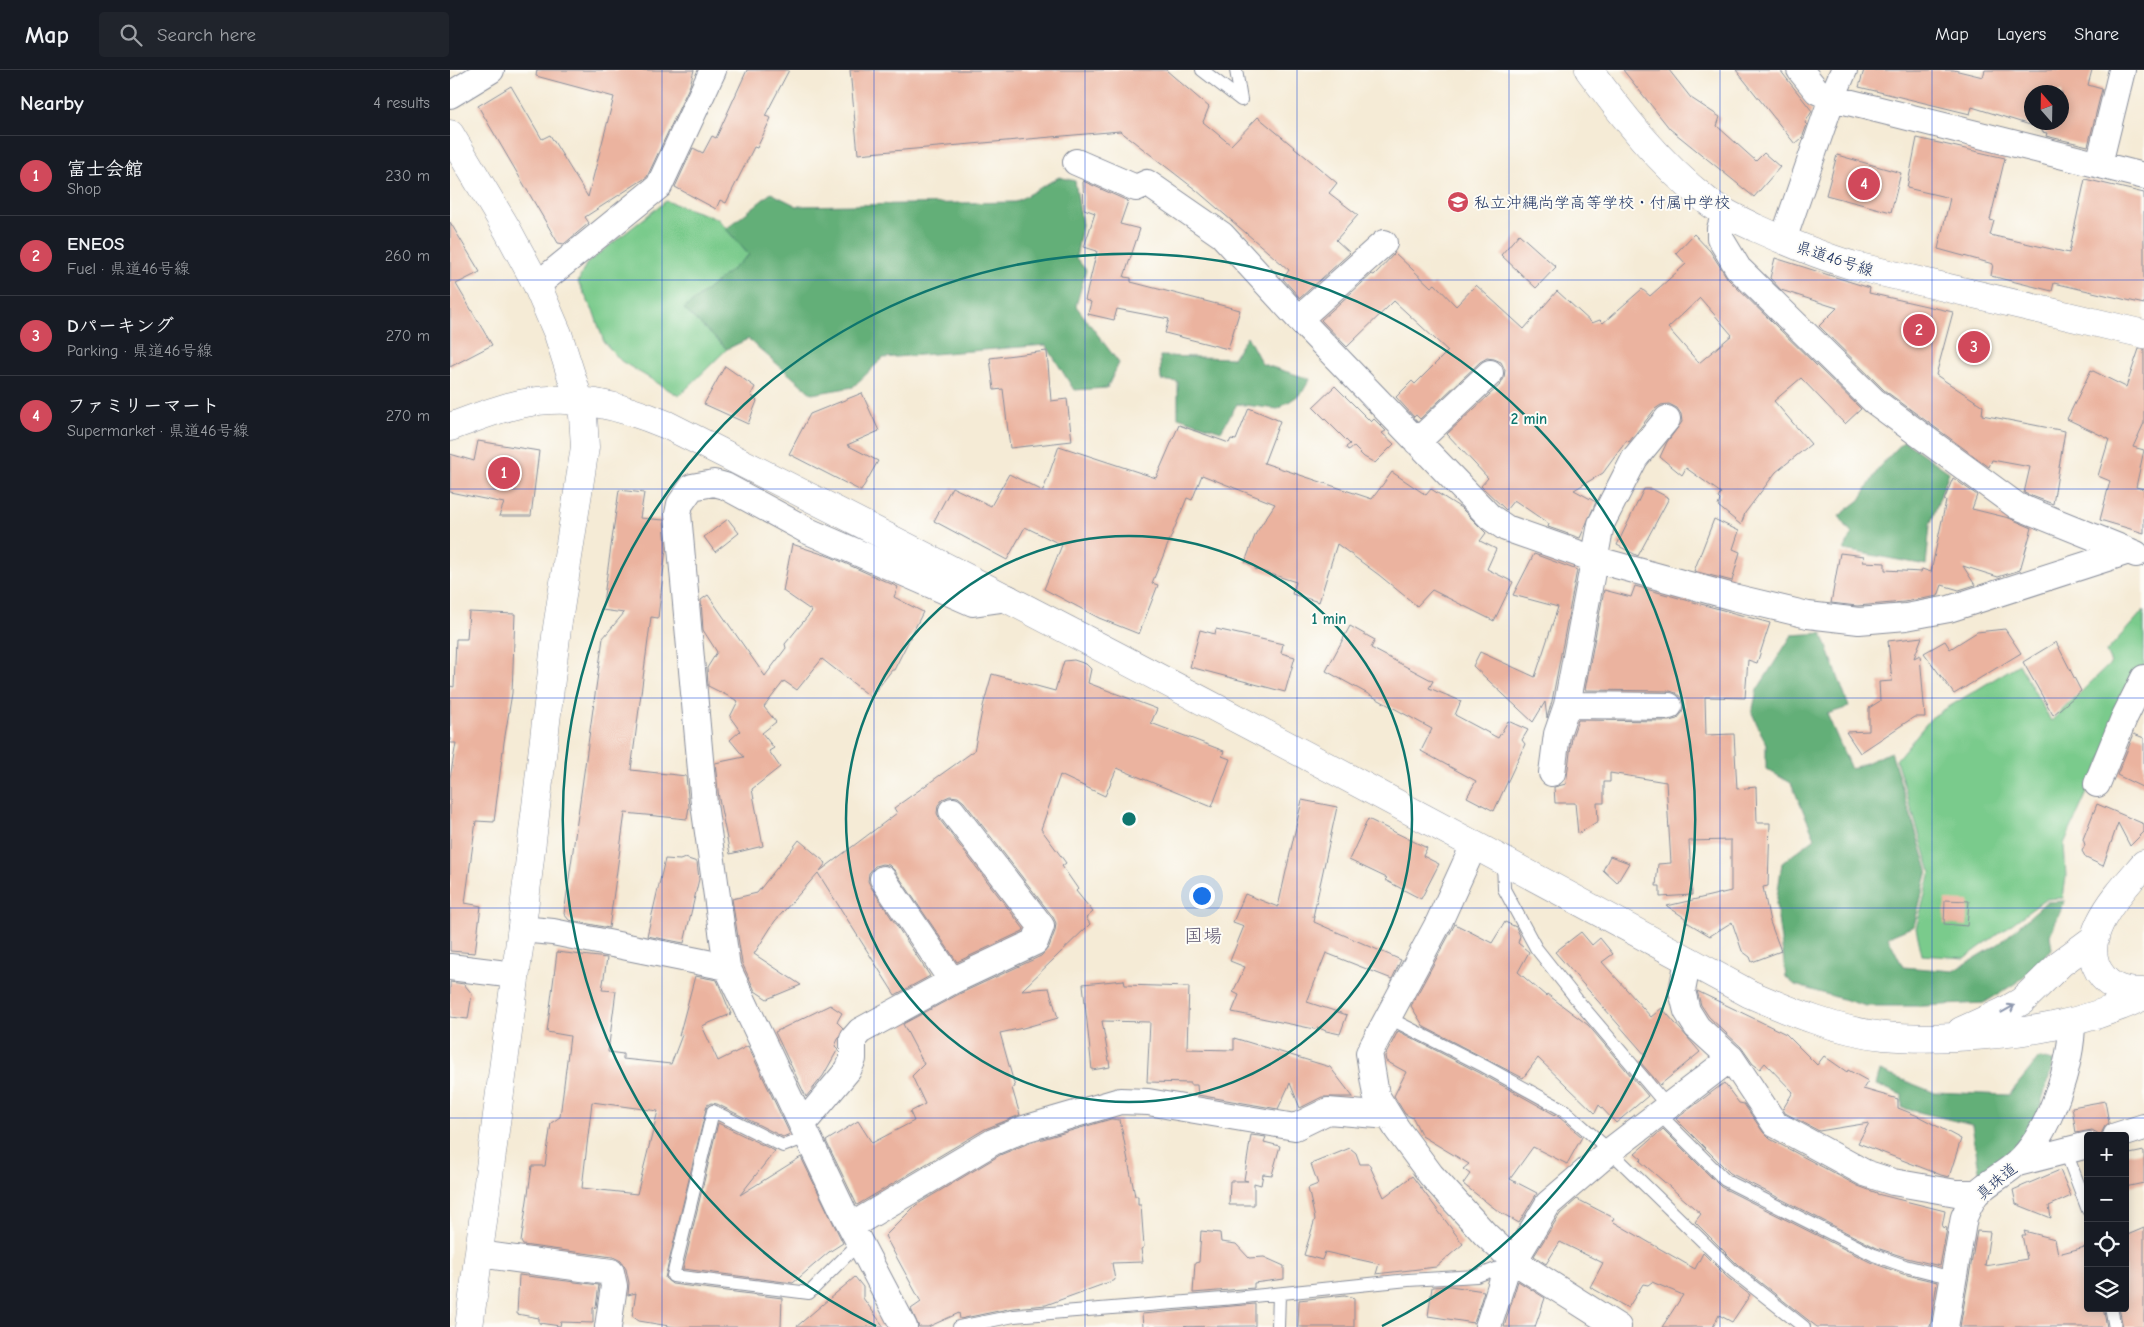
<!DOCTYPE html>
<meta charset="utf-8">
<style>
:root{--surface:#171b24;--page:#20242c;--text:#f1f3f6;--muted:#9ea1a6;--line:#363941;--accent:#d1495b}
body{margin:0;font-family:"Comic Neue","Klee One",sans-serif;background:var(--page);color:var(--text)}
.controls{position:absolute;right:15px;bottom:15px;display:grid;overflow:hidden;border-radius:5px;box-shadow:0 2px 12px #0003}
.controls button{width:45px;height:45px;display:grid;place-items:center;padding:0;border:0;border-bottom:1px solid var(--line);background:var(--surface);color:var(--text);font:25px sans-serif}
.compass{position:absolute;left:1574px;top:15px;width:45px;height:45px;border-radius:50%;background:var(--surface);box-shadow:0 2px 12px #0003;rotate:340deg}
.you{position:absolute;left:751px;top:825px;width:18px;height:18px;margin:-12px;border:4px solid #fff;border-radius:50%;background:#1a73e8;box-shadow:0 0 0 8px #1a73e833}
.badge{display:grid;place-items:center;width:32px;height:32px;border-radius:50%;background:var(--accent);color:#fff;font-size:16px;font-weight:700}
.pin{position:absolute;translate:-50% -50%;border:2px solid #fff;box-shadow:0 1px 5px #0006}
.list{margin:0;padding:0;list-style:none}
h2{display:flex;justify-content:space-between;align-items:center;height:65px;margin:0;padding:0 20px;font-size:21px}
h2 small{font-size:16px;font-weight:400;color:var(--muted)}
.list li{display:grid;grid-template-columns:32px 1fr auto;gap:15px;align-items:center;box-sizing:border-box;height:80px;padding:0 20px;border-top:1px solid var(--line)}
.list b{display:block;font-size:19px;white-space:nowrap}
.list p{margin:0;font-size:16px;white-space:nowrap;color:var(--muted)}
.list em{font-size:16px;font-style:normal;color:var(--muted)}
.icon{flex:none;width:28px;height:28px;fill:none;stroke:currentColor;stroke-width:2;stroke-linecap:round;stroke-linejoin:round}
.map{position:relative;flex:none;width:1694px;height:1257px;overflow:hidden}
header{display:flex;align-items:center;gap:30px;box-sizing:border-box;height:70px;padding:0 25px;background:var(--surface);border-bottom:1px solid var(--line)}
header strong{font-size:24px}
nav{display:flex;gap:28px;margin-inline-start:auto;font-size:18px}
.search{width:350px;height:45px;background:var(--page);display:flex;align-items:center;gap:12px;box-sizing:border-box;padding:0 18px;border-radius:5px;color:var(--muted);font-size:19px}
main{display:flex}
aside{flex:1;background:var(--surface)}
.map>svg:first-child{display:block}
</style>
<header>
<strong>Map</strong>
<div class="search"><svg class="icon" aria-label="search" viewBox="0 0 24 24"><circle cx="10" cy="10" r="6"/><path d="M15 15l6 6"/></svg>Search here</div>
<nav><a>Map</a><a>Layers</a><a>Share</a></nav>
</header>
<main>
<aside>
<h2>Nearby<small>4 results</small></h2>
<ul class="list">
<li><span class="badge">1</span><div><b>富士会館</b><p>Shop</p></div><em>230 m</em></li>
<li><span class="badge">2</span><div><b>ENEOS</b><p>Fuel · 県道46号線</p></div><em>260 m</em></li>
<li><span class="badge">3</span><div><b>Dパーキング</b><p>Parking · 県道46号線</p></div><em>270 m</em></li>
<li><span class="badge">4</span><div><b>ファミリーマート</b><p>Supermarket · 県道46号線</p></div><em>270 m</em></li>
</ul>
</aside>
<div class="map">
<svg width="1694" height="1257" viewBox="0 0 1694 1257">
<rect width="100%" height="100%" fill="#fdfcf7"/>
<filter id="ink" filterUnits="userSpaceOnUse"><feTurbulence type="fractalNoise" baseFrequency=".02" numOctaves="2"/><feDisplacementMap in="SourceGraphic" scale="10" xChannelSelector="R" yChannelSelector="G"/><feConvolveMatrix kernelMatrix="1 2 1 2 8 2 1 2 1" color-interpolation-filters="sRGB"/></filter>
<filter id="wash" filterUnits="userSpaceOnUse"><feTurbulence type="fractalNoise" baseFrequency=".0096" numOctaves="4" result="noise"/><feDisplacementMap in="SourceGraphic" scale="20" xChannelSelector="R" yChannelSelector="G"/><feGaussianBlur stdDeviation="1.12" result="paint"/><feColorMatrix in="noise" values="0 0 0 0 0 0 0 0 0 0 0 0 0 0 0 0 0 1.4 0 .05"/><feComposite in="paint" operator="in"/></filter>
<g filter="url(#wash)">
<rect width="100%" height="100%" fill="#f5ebd6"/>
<path fill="#7acb8c" stroke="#4a7d75" d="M216,131L268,149L299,185L234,239L277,279L229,326L171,291L154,272L144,243L128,212L136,194Z
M1694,540V596L1614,774L1616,807L1613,828L1596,829L1515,888L1472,885L1466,858L1481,802L1446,690L1482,647L1569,594L1601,651L1661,593L1656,582Z"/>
<path fill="#63af78" stroke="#3f6f6b" d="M609,107L625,111L632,155L626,188L636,200L626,236L669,293L657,318L624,320L596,275L433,288L403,317L362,324L298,269L277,279L234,239L299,185L276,159L321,123L347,136L565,132Z
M797,266L812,294L860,309L852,323L828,339L787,334L771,361L728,347V312L711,310L710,286L783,288Z
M1454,371L1499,402L1480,455L1476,495L1394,480L1402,464L1389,446L1410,430L1430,396Z
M1372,563L1399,637L1377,644L1401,699L1441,682L1478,800L1464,856L1438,867L1453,897L1504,901L1550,873L1596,832L1615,831L1600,865L1602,879L1569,911L1534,933L1474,936H1416L1345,915L1336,907L1326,834L1332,793L1365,768L1341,713L1316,699V674L1302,643L1307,620L1342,565Z
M1589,988L1604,991L1588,1044L1554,1094L1530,1106L1522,1055L1452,1038V1025L1426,1015L1430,1001L1483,1022L1559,1025Z"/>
<g id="blocks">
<path fill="#ebb39f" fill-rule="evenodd" d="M87,0H244L240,15L197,107L135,147L139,153L114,174L108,173L28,36L61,16L92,69L100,65L138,127L164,27L86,6Z
M297,0H339L315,46L321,48L307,78L304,77L276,133L270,130L266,139L225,117L243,78L253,83L262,66L266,68Z
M400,0H716L759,37L753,52L781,75L808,47L887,113L879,123L908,145L886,170L900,183L850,228L833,209L839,200L746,120L670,61L408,84Z
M1173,0H1219L1241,28L1270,47L1267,56L1306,91L1314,83L1330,97L1304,127L1220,59Z
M1286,0H1330L1362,41L1355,53L1357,55L1352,68L1345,74Z
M1414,0H1504L1533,7L1535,0H1642L1638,15L1652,19L1638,76L1596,66L1597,63L1592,62L1593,59L1522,37L1520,44L1409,17ZM1582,22H1612V52H1582Z
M1467,68L1555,88L1540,150L1544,151L1540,165L1619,183L1635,109L1694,123V234L1604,213L1602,221L1541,206L1543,194L1488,179L1500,128L1457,118Z
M1387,85L1451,103L1441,142L1376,125Z
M633,111L678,131L670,154L690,159L674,207L681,208V212L790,240L778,279L715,263L719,249L667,239L664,250L638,244L641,232L635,230L647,181L634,177L645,143L634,139Z
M0,152L30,202L6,214L42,275L0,297Z
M1069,164L1106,197L1086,218L1051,185Z
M1244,164L1260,181L1278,209L1411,339L1395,354L1351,308L1324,331L1361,374L1326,402L1295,443L1291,455L1268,436L1270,430L1268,428L1271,423L1236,398L1232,405L1210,387L1217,372L1232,352L1231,344L1227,338L1219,334L1211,335L1205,339L1179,372L1177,370L1153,403L1124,420L1146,432L1130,468L1098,457L1099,454L1064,430L1056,440L1031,416L1038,408L997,364L1051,314L1054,308L1055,300L1051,292L1044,289L1037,288L1030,292L970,349L966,345L964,347L946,327L962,311L965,314L998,281L944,231L897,277L871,250L922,204L924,205L945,183L981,217L985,214L1006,236L1026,215L1074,259L1107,221L1142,253L1150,250L1153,253L1192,219L1200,226L1236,194L1226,183ZM1250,228L1282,265L1249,293L1218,258Z
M1325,188L1420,218L1419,223L1503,242L1486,305L1533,336L1532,345L1615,361L1603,434L1574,423L1580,397L1542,390L1539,397L1434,320L1369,256L1387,238L1331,220L1320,208Z
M1689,279H1694V353L1683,377L1694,380L1686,417L1694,419V463L1650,450L1660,411L1648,406L1659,369L1617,349L1641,300L1676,317Z
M597,281L601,331L617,329L622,371L560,378L553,319L544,320L540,288Z
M275,296L305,317L301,325L307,331L298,354L254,334Z
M885,316L921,352L924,349L936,361L932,363L944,374L925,393L914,387L904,377L898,380L896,377L900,374L863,337Z
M412,323L429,361L397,375L428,391L411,421L339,384L360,344Z
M799,338L830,351L814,393L922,429L942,402L976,425L981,419L1011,438L1036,463L1030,471L1046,479L1037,499L1063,512L1044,551L982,520L967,536L929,505L887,474L869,532L842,524L846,512L805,499V497L795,492L806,463L825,434L752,405L742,430L737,428L702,513L708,515L689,564L649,548L594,519L612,475L575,457L557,490L484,451L502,417L541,436L559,404L593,421L609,376L706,408L729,355L779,373L781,369L786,370Z
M28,371L89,381L81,446H49L54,433L0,422V384L24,391Z
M1503,408L1527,425L1522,439L1559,448L1582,458L1570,500L1548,507L1513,496L1525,515L1509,520L1492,515L1488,526L1454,532L1407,536L1381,533L1390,483L1414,486L1413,492L1435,493V500L1471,502L1472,499L1481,502L1496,431L1494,430Z
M1194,419H1202L1219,428L1188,486L1167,475Z
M169,420L194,423L190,448L214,450L216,479L208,548L201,547L181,700L236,706L239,737L237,749L175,743L159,858L119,850L114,844L153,568L174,543L152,540Z
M278,449L289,463L265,482L254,467Z
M1264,449L1289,461L1283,479L1290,482L1282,511L1244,501Z
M342,474L381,487L448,517L444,527L473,542L444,600H442L421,627L372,589L347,620L334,611L314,637L326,652L312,663L324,678L319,681L330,697L302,719L313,776L280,784L269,729L265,693L294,687L280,670L290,661L280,647L288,631L258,616L257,598L267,582L253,560L251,530L258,525L315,606L336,578L335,574L362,541L333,521Z
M1084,484L1127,500L1102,631L1097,648L1095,632L1083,652L1023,596L1030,582L1085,607L1108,537L1063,525Z
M1185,516L1320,553L1307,593L1298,590L1295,628L1255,627L1256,665L1284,664L1287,719L1306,717L1307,753H1320L1318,816L1313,817L1320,852L1331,881L1302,892L1300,887L1292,881L1282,852L1260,866L1235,851V848L1217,836L1281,821V770L1239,771L1242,825L1210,827V816H1206L1208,794L1221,793L1216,712L1160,703V712H1154V733H1147L1148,751L1128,764L1125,733H1105L1104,717L1116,714L1122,667L1128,650L1219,651L1227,649L1232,643L1234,636L1232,628L1226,623L1220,621L1135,620L1154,520L1181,527Z
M19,542L65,544L62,623L54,672L44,752L26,751L15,833L31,836L25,883L0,881V708L6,673H0V616L4,617L6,569H17Z
M900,556L925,570L921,578L983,611L979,618L1011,631L1005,645L1048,668L1058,651L1078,660L1072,670L1075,674L1044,741L1017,727L1026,711L971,681L982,659L876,601Z
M766,559L833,574L831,583L845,587L835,622L740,597L750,560L765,564Z
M1555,559L1571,583L1504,624L1474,583L1495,571L1500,579L1527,562Z
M1472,567L1464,588L1470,585L1475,647H1464L1410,683L1396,662L1419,661V638L1430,631L1429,612L1442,611L1438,571Z
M1606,572L1631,621L1603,645L1573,592Z
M624,590L636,594L641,599L638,613L707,639L701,653L774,681L772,686L780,689L762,737L667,698L655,726L610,705L591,759L616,793L612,796L628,819L626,821L643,842L636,848L640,854L572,920L599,918L608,948L573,958L550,963L565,1017L562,1018L570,1045L535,1059L407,1135L376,1071L408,1051L422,1073L464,1051L460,1042L475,1034L462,1006L474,994L453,954L509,924L591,886L599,877L605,861L606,853L603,847L514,732L508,727L500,726L493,729L488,735L487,743L490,750L574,859L573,861L507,892L445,801L439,795L432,794L425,796L419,803L418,811L421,817L480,906L445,925L368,803L325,851L304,884L351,915L317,929L305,921L292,893L282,829L307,823L349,770L376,793L370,801L447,743L444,738L524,681L533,636L542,604L605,621L614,591Z
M1684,664L1694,668V718L1667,705Z
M852,730L887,737L863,847H865L864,852L951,890L942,909L876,883L857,932L897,945L890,964L876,961L867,957L869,960L782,942L789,925L783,922L795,897L780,891L794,856L783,852L795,824L828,837Z
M1647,734L1694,754V762L1680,776L1668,753L1653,796L1636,788L1632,781L1635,775L1633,769Z
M918,749L977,778L973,786L989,794L971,829L935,810L937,808L899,790Z
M1160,786L1179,793L1167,813L1153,800Z
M235,788L247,792L249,809L234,873L197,866L215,789L230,790Z
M1495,830L1519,831L1517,856L1494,854Z
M1055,852L1066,857L1070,866L1068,873L1079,882L1068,902L1096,926L1097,924L1138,955L1198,1026L1166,1053L1149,1035L1145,1043L1088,988L1073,1008L974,957L961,936L1005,854L1042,873Z
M1131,862L1142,875L1150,868L1163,884L1152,892L1201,947L1212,938L1250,982L1210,1015L1190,992L1196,986L1105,882Z
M107,882L157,888L152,920L166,921L158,982L173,984V989L221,994L232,965L229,966L245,906L267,910L281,944L252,956L268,991L298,976L340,1064L333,1067L267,1034L261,1033L257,1035L215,1208L222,1214L332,1228L331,1257H225L189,1251L182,1246L186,1223L178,1225L179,1213L176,1199L171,1191L163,1187L73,1175L71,1172L82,1096H95L101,1053L110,1047L120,966L97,962ZM142,1032L208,1041L187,1124L132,1118Z
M674,910L675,915L739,917L737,979L784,980V968L880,997L903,1027H872L850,1038L840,1013L828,1039L748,1025L747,1015H741V1013L697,1012L700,952L652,951L660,997L642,1000L633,914Z
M0,912L14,914L22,924L18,949L0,947Z
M1247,921L1336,964L1367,995L1374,986L1397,1002L1398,1000L1418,1011L1413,1019L1448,1029V1038L1468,1046L1511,1069L1499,1107L1491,1105L1408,1073L1419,1053L1369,1061L1335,1043L1333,1039L1343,1022L1315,993L1310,999L1303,994L1291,977L1259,947L1251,935Z
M380,935L392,943L387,952L393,958L385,976L388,979L373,1006L356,1027L325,962Z
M948,961L1030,1003L1109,1047L1132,1067L1117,1094L1083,1077L1060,1109L1087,1123L1069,1153L1048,1141L1013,1114L1020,1104L1013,1099L1019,1094L972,1066L963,1048L955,1044L944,1026L956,1002L936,991L935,986Z
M1274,1013L1289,1033L1294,1034L1313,1062L1320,1069L1408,1116L1427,1123V1124L1495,1141L1492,1157L1497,1158L1490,1196L1457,1188L1427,1178L1280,1103L1226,1049Z
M1655,1031L1659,1053L1655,1056L1651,1064H1649L1642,1060L1626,1063L1622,1037Z
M661,1049L670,1050L685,1126H688V1135H691L694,1177L691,1179L693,1192L662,1193L665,1210L596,1235L563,1238L510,1249L509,1243L478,1257H469L461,1239L471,1232L435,1166L466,1135L550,1085L579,1073Z
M268,1053L325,1081L290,1125L351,1087L393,1173L379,1182L343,1213L233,1199Z
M1213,1059L1271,1117L1420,1192L1453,1204L1487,1212L1480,1257H1367L1288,1195L1245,1152L1251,1144L1190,1091L1192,1089L1185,1083Z
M801,1065L816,1067L814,1072L830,1076L822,1105L813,1104L811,1115L804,1113V1135H779L780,1111H798L794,1110Z
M900,1078L906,1083L910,1094H919L934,1127L962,1106L1013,1174L986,1197L926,1204L929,1194L875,1182L872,1190L854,1185L865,1149L858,1118L868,1114L861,1094Z
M1694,1081V1113L1675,1117V1085Z
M1610,1100L1621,1126L1599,1136L1601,1148L1566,1134L1563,1120Z
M1127,1129L1164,1148L1162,1151L1245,1199L1253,1183L1277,1207L1300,1225L1282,1252L1269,1245L1263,1257H1212L1233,1225L1202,1212L1198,1215L1193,1214L1178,1238L1140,1217L1153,1193L1110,1172L1096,1194L1084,1186L1110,1144Z
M1694,1158V1257H1673L1669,1238H1675V1166Z
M751,1161L770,1163L771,1172L786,1174L799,1188L814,1187L834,1196V1209L804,1213V1218L743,1223L745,1193L749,1192Z
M1527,1161L1540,1162L1535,1196L1577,1189L1572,1165H1576L1574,1161L1605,1169L1608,1184L1635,1177L1638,1190V1238H1653L1657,1257H1510Z
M69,1205L149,1215L146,1237L143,1238V1253L111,1252L110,1256L89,1253V1248L67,1244Z
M405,1207L413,1217V1228L434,1257H346Z
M1068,1211L1095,1228L1085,1257H1054Z
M1000,1216L1034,1221L1024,1253L978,1246L982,1217Z
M895,1225L904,1228V1257H848L849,1230Z
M805,1234V1256L693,1257L692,1244Z"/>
</g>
</g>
<g filter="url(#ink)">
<use href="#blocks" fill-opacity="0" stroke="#888d9a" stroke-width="1"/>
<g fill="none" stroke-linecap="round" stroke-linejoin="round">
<g stroke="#888d9a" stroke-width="14">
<path id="lane" d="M752,0L791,30L786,0
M1053,790L1054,819L1086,878L1128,931L1218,1037
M937,947L1034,996L1114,1040L1160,1081L1283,1201L1354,1257
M1209,1044L1275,1110L1424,1185L1455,1196L1503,1208
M357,1067L333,1076L263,1041L223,1206L359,1223L410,1172
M1616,1082L1638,1140
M1661,1238L1665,1257
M509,1257L564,1246L785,1228L958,1210L1027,1206L1059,1194
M828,1257L829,1224"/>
</g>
<g stroke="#888d9a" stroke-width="28">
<path id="street" d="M1350,0L1367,21L1382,28L1694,106
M0,25L41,0
M626,92L686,118L697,113L772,165L852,252L1040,447L1056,458L1144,489L1283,527L1358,545L1409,551L1456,547L1499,539L1679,481
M1649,94L1672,0
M1275,143L1270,159V168L1288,198L1424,331L1567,436L1686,484
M1333,170L1382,28L1394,0
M87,215L209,116L263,0
M849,249L934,173
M967,372L1040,303
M1117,635L1219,636
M1102,703L1107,664L1117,635L1151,454L1185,388L1217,349
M1647,714L1674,648L1694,608
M1024,775L989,852L919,983L926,1025L947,1059L981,1105L1035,1164L1064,1191L1168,1257
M433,809L502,911
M71,859L103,862L277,897
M1238,890L1232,921L1237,941L1247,957L1281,988L1325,1054L1415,1103L1443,1112L1506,1123H1527
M0,897L65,905
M352,1055L398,1000L403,989V969L410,961L502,911L585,872L591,856L502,741
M1666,1066L1694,1057
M1568,1093L1638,1075
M401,1156L543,1072L574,1059L670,1031L698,1032L845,1057L878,1041L939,1046
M29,1184L161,1202L164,1216L158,1257
M454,1257L394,1143L277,897L254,734L228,444L230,434L242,417L264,413L275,416L358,461L523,533L558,528
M1038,1257L1055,1203L1064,1191L1098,1134L1160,1081L1281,988
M1495,1257L1514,1147C1518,1139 1521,1130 1527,1123C1538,1112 1555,1104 1567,1093C1599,1065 1622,994 1622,952"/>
</g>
<g stroke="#888d9a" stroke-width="29">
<path id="secondary" d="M1139,0C1173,46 1210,94 1256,130C1271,142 1289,150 1306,158C1337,172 1368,185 1401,195L1694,264
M0,64L57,159L87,215L108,264L129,330L133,345L135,377L107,558L72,856L19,1257
M0,357C23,349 46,339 70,334C122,323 169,335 217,355C581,538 942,729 1300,924C1342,942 1387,961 1434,966C1457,968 1482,968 1506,967C1573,964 1633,955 1694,926
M1694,794C1671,821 1622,870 1653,907C1664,920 1677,922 1694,922
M1511,961L1553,942L1572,931L1611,893L1645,868"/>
</g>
<use href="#lane" stroke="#fff" stroke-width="12"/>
<use href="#street" stroke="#fff" stroke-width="26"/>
<use href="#secondary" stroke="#fff" stroke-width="28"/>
</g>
<defs><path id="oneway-shaft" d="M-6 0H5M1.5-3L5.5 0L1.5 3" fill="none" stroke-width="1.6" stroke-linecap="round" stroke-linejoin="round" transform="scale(1.25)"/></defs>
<use stroke="#8d97ae" href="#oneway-shaft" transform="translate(1558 939) rotate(-29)"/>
</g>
<path fill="none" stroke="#1d4ed8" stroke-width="1" stroke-opacity="0.55" d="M212,0V1257M424,0V1257M635,0V1257M847,0V1257M1059,0V1257M1270,0V1257M1482,0V1257M0,210H1694M0,419H1694M0,628H1694M0,838H1694M0,1048H1694"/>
<g fill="none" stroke="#0f766e" stroke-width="2.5">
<circle cx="679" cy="749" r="283"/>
<path d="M426 1256A566 566 0 1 1 932 1256"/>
</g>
<defs>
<g id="school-disc" transform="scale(1.125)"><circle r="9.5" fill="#d1495b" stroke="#fdfcf7"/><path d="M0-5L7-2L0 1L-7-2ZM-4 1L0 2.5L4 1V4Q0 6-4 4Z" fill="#fff"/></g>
</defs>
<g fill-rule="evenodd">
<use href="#school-disc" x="1008" y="132"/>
</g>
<g text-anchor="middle" stroke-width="4" stroke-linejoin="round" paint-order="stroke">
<g font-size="16" fill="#1b2f5e" stroke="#fdfcf7" text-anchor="start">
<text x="1024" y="138">私立沖縄尚学高等学校・付属中学校</text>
</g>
<g font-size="16" fill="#1b2f5e" stroke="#fdfcf7">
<text transform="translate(1385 188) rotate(18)" y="6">県道46号線</text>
<text transform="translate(1546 1111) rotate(-40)" y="6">真珠道</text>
</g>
<g font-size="19" fill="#645d75" stroke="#fdfcf7">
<text x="753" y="872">国場</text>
</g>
</g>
<circle cx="679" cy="749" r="8" fill="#0f766e" stroke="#fdfcf7" stroke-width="2.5"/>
<g font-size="15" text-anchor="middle" font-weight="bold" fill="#0f766e" stroke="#fdfcf7" stroke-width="4" stroke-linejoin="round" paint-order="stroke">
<text x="1079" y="354">2 min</text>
<text x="879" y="554">1 min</text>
</g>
</svg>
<div class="controls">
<button>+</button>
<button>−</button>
<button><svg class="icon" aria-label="locate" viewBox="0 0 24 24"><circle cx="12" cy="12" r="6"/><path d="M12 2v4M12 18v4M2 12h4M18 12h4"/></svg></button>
<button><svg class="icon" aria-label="layers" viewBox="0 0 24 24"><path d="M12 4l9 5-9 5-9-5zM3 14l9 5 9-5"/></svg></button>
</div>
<svg class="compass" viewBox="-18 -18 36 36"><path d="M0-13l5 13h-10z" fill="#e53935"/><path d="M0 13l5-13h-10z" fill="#9ea1a6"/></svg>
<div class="you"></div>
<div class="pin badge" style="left:54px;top:403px">1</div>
<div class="pin badge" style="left:1469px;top:260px">2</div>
<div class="pin badge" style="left:1524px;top:277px">3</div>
<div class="pin badge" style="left:1414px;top:114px">4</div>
</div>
</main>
